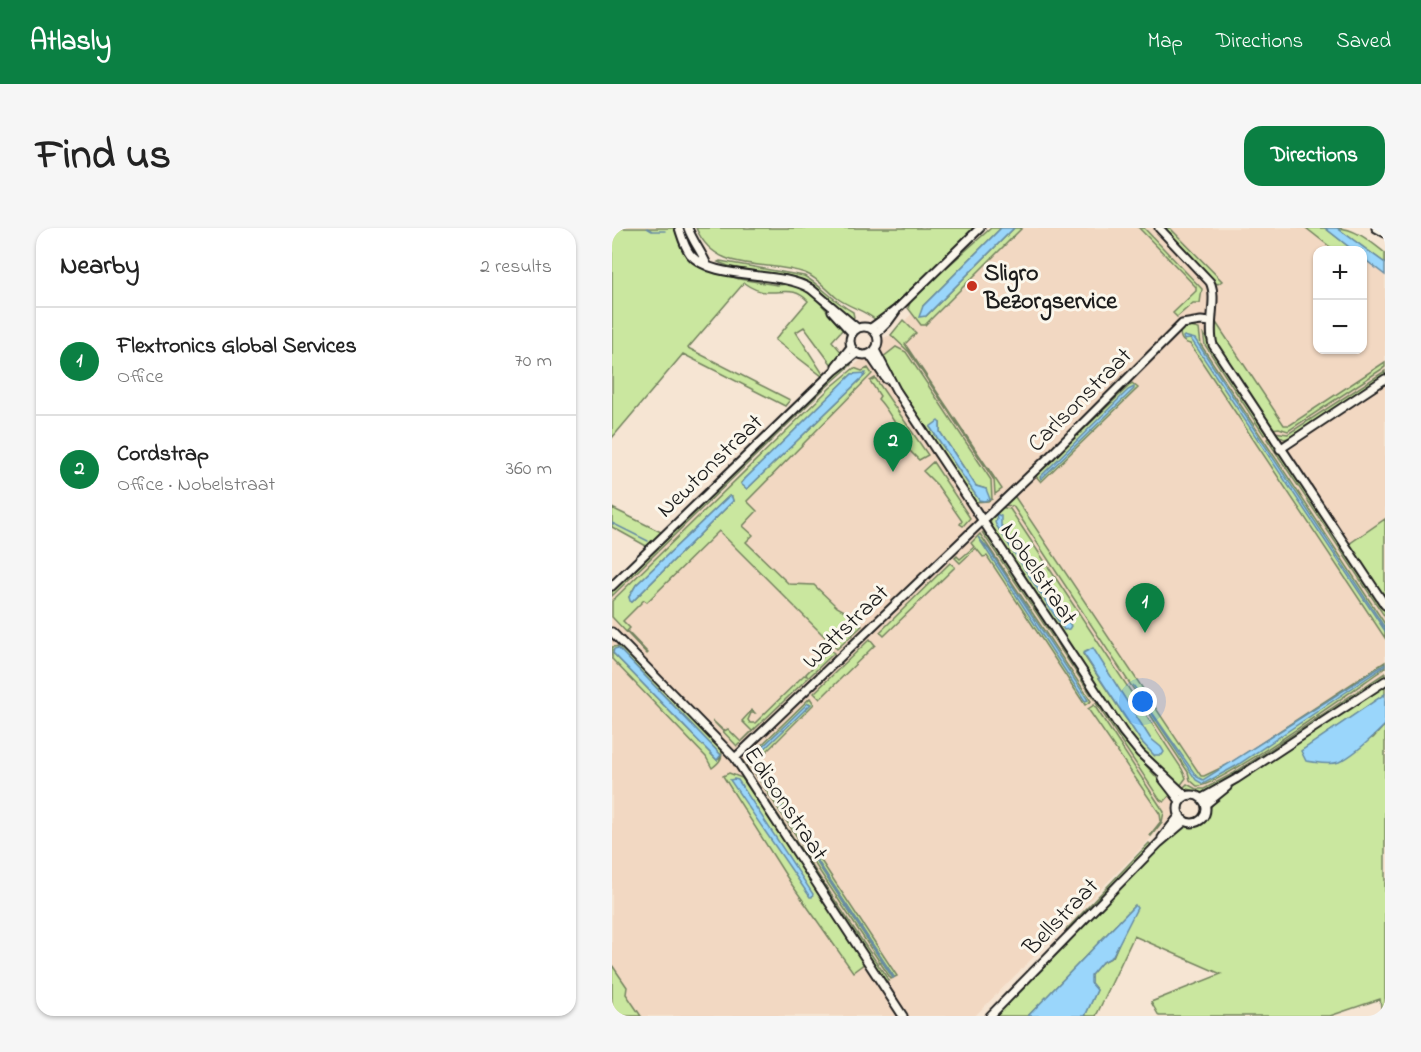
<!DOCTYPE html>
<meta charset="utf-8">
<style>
:root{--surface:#fff;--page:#f6f6f6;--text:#222;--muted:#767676;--line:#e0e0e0;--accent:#0b8043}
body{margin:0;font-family:"Indie Flower",sans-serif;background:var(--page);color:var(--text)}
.controls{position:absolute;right:18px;top:18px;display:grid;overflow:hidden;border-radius:12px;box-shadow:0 2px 4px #0004}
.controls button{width:54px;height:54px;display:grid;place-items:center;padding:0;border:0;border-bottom:2px solid var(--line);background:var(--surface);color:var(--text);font:30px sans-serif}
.you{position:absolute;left:531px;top:474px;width:21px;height:21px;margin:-15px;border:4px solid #fff;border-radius:50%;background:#1a73e8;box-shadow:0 0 0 9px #1a73e833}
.badge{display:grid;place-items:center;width:39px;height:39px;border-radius:50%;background:var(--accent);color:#fff;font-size:20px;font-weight:700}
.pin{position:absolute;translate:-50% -50px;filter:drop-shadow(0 2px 3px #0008)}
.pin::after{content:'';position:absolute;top:32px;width:21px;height:18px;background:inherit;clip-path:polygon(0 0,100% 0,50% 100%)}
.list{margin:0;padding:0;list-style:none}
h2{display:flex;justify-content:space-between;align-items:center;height:78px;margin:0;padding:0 24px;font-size:26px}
h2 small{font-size:20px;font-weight:400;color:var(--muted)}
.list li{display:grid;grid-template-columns:39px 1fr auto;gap:18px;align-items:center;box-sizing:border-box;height:108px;padding:0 24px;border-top:2px solid var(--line)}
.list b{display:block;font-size:22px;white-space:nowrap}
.list p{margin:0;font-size:20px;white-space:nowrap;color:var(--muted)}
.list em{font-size:20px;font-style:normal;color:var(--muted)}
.map{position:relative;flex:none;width:773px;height:788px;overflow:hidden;border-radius:18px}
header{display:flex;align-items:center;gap:36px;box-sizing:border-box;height:84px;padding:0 30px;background:var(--accent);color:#fff}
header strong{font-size:28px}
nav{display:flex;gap:33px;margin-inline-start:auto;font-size:21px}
.intro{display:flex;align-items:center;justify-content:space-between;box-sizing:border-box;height:144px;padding:0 36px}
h1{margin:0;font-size:42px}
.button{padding:15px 27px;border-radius:18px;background:var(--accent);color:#fff;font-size:21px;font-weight:700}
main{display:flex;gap:36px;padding:0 36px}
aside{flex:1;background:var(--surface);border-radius:18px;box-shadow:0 2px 4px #0004}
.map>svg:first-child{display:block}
</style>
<header>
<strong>Atlasly</strong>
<nav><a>Map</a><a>Directions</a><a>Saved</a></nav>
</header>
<div class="intro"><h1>Find us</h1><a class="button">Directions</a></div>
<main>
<aside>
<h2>Nearby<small>2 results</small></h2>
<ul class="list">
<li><span class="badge">1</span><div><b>Flextronics Global Services</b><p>Office</p></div><em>70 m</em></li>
<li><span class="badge">2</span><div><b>Cordstrap</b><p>Office · Nobelstraat</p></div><em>360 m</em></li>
</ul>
</aside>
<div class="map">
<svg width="773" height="788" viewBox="0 0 773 788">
<rect width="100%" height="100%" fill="#f6e5d3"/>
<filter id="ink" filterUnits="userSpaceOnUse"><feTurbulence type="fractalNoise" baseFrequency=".0167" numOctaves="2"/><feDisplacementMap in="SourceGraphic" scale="12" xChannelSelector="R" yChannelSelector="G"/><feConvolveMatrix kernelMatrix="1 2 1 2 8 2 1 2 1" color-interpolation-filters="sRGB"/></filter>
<g filter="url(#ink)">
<path fill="#f2d8c2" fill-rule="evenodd" d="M379,0H736L773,28V445L732,475L598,559L586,563L575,560L560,577V589L363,788H29L0,745V367L273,109L280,107ZM706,22H750V122H706Z"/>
<path fill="#cae79f" stroke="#73825e" stroke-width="1.5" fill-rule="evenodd" d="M0,0H64L88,38L127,51L165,57L176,56L191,61L202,68L231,101L220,113L231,126L220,137L192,99L184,104L211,146L210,148L163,112L196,73C183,59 172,65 155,64C146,64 139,60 132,55L76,120L178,172L173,178L71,126L0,210Z
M84,0H363L265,93C253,82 238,80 225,70C215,62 206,50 193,45C153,31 104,47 84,0Z
M379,0H389L311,78L314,88L402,0H410L313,97H309L296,80L300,70Z
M527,0H532L590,61L588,75H581L565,89L561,85L584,63V59Z
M549,0H558L610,53L606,56L601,54Z
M694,0H713L741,22H722Z
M725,0C743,0 759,14 773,25V35Z
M108,33L192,48C209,57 222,74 241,84L242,89L239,92C224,78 208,58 188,51C162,42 132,46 106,34Z
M601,90L672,197H678L773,134V139L676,203L667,200L660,201L604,115Z
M291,92L304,105L293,116L390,261L383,266L382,252L297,124L279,107Z
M578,99L587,101L589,117L773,396V410L578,116C570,114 568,111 568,102Z
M591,104L597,116L655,205L652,207L593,117Z
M284,119L294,124L379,252L380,271L376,273L363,274L282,151L270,130ZM328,195V204L364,258L374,261L367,272L318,199Z
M239,133V137L211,162L0,368V362L201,166Z
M242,140L250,143L256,140L260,146L135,273L145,283L131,298L141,307L134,314L177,356L202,357L225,379L238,386L250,398L225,421L107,303L35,374L32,372L11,393L18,400L15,403L36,425L35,426L0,389V373L218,160ZM240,146L253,147L135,261L129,255L133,251ZM117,268L120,269L121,273L20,374L17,369L24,357Z
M773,143V148L681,209L672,211L662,204L676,206Z
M263,150L316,227L307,232L288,213L292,210L289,206L290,204C280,193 276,181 266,171L268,168L258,153Z
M520,155L526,160L429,254L423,247L427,241L429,242Z
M657,209L773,383V389L655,211Z
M321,234L358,290L351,298L348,296L350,293L325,257L311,243Z
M401,266L589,548H592L617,536L773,434V440C748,457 603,562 585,558L578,552L576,544L401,278L391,277Z
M388,279L398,281L570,541L574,550L568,558L520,512L388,313C378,298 373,293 388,279ZM481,421L538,510L542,527L529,513L471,426Z
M0,280L51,305L36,319L0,299Z
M773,291V371L737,316Z
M370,304L377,308L483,468L482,471Z
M368,306L479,473L473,477L375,328L371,329L364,320L348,335L343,330L345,328L348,331L362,319L359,315ZM367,310L377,322L475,472H473Z
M338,335L343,339L272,408L268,404Z
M258,411L263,417L208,471L202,465Z
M10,418L109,520C112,529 108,534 100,540L94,529L0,431V419ZM6,420L109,527L108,530L105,532L5,429L1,425Z
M218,422L222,425L125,518L100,492L112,503L116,501L129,514L140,503L130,493L140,482L143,485H139L136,492L138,495H143L192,447L195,448L194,446Z
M773,445V449L627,546L591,565L571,560L575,556L584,561H592L622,545Z
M773,456V466L689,523L761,510L773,497V786L770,787L768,771L718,788H547L539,774L609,746L522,708L484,788H473L485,762L479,755V747L489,735L501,729L523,677L416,788H382L538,628L571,598L592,593L602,573L624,556Z
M198,470L202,476L144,534L285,748L279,751L134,532ZM197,475L198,476L141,532V535L282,749L281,750L139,534L140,529Z
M484,475L489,476L511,511L559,566L552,574L548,572Z
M482,477L552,584L550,594L539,608L538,607L549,593L548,586L476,481Z
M131,533L144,554L277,753L272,752L132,540Z
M117,545L130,550L253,735L241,744L178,654L111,548Z
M537,615L539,617L530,628L457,703L454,702Z
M0,737L15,759L14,766L29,788H0Z"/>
<path fill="#9ad6fb" stroke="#688ca2" stroke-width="1.5" d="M389,0H402L314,88L307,89L311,78Z
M713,0H725L773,35V47L751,30L750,22H741Z
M572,108L583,111L773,400V403L581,114L578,111L572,112L571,109Z
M254,145L253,147L135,261L129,256L133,251L240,146Z
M522,159V161L429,251L428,249L516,162Z
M326,193L328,195V204L364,258L374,261L378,271L372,273L367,272L318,199Z
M117,268L120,269L121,273L20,374L18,373L17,369L24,357Z
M384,286L389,288V297L452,387L459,398L457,401L452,402L384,297L383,294L385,292Z
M366,309L377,322L476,472L473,473Z
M6,420L109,527L105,532L5,429L1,425L2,421Z
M481,420L538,510L549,519L552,524L550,527H542L529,513L471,425Z
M773,436V438L755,450L624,538L591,556L584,552L521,457L585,549L591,552Z
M773,466V497C762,508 741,528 727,534C717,538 704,534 694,533L689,523Z
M196,475L199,476L141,532V535L282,749L281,750L139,534L140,529Z
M122,551L126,552L201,666L200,669H198L118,552Z
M523,677L525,680L500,729L489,735L479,747V755L485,762L473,788H416Z"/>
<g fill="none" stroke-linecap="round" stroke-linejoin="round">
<path stroke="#688ca2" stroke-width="1.5" d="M0,0H1
M35,0L40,3H53
M0,295L36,313"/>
<g stroke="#1c1c1c" stroke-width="11">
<path id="minor" d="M67,0C70,9 72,18 78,26C101,54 167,41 199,61L245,100
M76,0C81,14 90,24 95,37
M547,0L598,54C606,70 595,97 601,117L773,377
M764,0L773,5
M220,83L240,105
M238 113a14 14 0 1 1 28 0a14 14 0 1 1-28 0Z
M259,100L285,81L368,0
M264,106L276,94L284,83
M263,122L284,162L511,504L528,525L574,568
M257,126L274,151
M224,138L239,119
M668,221L773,151
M0,358L222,143L245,125
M0,404L123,530L291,788
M123,530L435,231L570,96L589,93L599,94
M551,551L568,573
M566 581a14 14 0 1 1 28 0a14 14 0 1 1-28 0Z
M590,570L624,551L773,453
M594,576L615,559
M550,610L568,587
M378,788L547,615L573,593"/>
</g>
<use href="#minor" stroke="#fbf7ec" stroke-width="7"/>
</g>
</g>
<circle fill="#c8321e" stroke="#fbf7ec" stroke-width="2" cx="360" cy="58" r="6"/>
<g text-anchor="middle" stroke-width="6" stroke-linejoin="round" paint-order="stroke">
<g font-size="24" font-weight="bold" fill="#1c1c1c" stroke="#fbf7ec" text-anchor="start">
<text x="372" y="52">Sligro<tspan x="372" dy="28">Bezorgservice</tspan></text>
</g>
<g font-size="24" fill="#1c1c1c" stroke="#fbf7ec">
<text transform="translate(467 171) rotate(-45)" y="8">Carlsonstraat</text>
<text transform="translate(97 237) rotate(-44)" y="8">Newtonstraat</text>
<text transform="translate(428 345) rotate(56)" y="8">Nobelstraat</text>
<text transform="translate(233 398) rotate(-44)" y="8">Wattstraat</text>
<text transform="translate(175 575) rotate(56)" y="8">Edisonstraat</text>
<text transform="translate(448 688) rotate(-46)" y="8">Bellstraat</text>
</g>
</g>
</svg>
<div class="controls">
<button>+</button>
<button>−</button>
</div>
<div class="you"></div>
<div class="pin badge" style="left:533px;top:405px">1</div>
<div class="pin badge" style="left:281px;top:244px">2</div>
</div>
</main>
